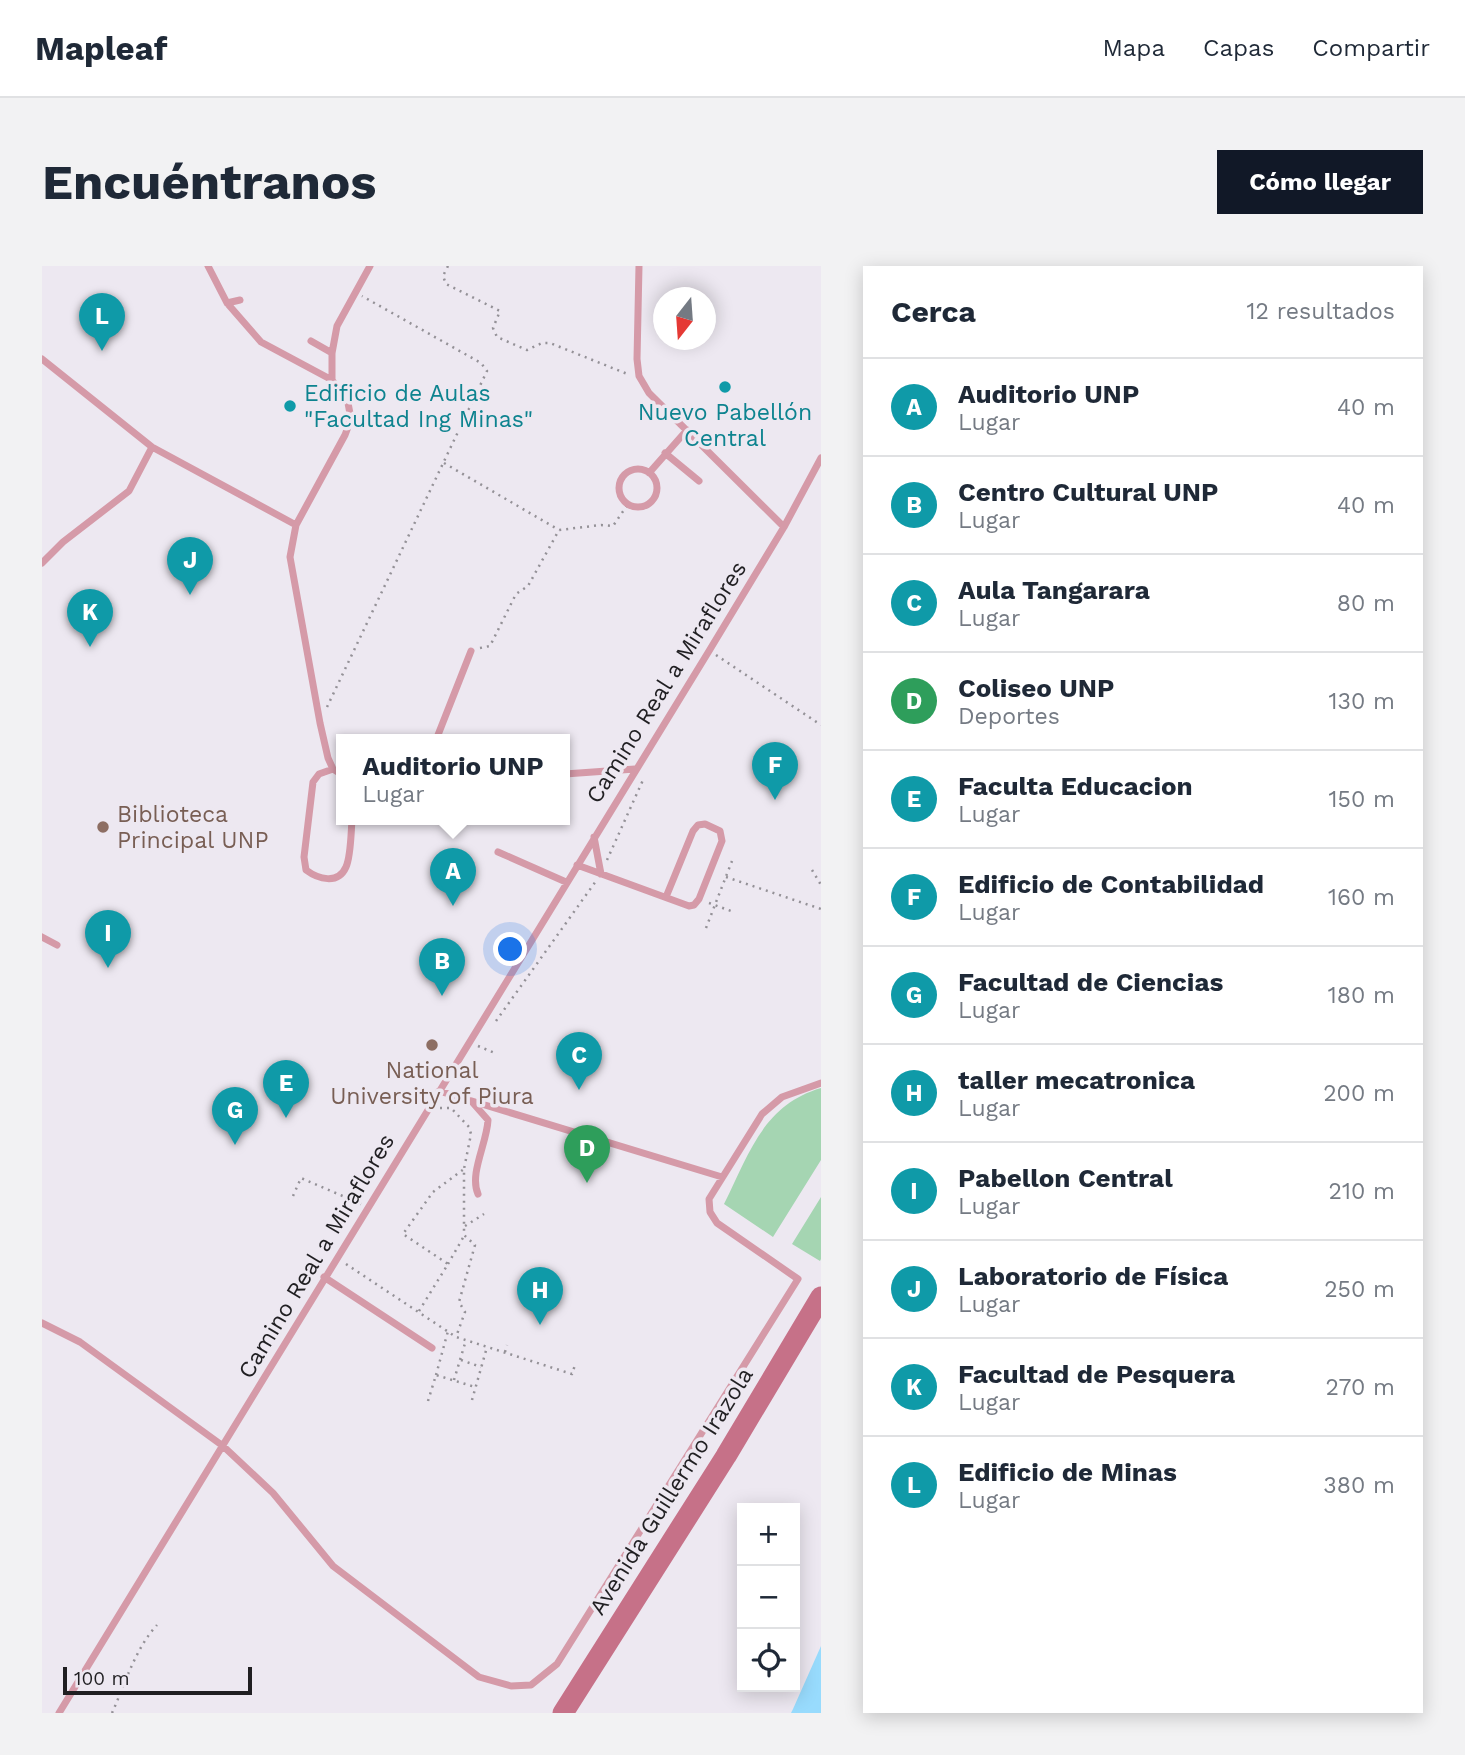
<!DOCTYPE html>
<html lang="es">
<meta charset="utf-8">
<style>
:root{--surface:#fff;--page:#f2f2f3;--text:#1f2937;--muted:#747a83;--line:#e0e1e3;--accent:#111827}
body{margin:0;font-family:"Work Sans",sans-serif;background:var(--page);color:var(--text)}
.controls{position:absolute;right:21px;bottom:21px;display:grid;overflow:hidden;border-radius:0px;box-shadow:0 4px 18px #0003}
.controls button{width:63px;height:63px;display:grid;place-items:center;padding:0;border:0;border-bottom:2px solid var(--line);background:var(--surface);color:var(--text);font:35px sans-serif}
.compass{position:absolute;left:611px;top:21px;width:63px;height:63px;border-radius:50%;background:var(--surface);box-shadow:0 4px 18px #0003;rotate:197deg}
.scale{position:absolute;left:21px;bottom:18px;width:189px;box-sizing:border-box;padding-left:7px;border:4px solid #201f22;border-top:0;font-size:19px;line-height:24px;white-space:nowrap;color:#201f22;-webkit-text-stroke:5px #ede8f1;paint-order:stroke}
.you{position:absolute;left:469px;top:684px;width:24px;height:24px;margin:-18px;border:5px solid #fff;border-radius:50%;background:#1a73e8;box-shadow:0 0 0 10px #1a73e833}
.badge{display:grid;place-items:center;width:46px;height:46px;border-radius:50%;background:var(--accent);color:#fff;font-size:23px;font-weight:700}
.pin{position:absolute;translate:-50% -58px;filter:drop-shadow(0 2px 4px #0008)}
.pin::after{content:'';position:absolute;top:37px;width:24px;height:21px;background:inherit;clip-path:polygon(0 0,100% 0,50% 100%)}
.popup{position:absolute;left:294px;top:468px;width:234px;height:91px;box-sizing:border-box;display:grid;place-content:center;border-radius:0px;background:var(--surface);filter:drop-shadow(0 2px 5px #0005);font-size:23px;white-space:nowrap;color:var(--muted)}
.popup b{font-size:26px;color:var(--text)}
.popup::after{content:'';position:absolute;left:50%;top:100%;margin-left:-14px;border:14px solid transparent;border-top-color:var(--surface)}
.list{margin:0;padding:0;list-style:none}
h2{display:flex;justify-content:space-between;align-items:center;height:91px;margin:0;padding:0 28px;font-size:30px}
h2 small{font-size:23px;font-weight:400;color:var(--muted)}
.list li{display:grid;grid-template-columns:46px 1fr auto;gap:21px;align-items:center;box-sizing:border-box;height:98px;padding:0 28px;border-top:2px solid var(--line)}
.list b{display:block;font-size:26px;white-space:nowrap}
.list p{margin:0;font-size:23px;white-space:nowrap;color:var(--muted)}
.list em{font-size:23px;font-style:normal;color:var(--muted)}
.icon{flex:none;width:38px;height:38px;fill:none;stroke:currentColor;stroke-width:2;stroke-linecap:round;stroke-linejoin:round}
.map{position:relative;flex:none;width:779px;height:1447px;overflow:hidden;border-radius:0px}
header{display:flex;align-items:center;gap:42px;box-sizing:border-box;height:98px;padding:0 35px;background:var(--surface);border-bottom:2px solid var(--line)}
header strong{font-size:33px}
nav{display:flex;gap:38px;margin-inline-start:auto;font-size:24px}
.intro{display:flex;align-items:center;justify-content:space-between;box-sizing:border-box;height:168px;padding:0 42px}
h1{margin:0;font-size:49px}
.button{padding:18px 32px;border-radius:0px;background:var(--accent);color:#fff;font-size:24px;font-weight:700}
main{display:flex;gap:42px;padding:0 42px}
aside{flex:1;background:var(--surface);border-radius:0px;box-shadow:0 4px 18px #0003}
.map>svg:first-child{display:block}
</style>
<header>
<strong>Mapleaf</strong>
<nav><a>Mapa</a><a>Capas</a><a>Compartir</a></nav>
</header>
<div class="intro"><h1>Encuéntranos</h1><a class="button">Cómo llegar</a></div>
<main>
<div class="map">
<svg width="779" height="1447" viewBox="0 0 779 1447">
<rect width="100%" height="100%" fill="#ede8f1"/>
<path fill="#a5d5b2" d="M779,822V894L731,971L682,938C707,888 721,839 779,822Z
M779,931V993L778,995L750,978Z"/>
<path fill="#98dbfd" d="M779,1380V1447H749L751,1443Z"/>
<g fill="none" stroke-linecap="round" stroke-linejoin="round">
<path stroke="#949197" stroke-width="2.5" stroke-dasharray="2 5" stroke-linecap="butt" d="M406,0L401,10L404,18L458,45L451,62L455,71L485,84L500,77H508L588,109
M402,197L517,264
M438,382L448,380L474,328L486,320L517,264L559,259L571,260L586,238
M674,389L779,459
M285,441L445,105L439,97L320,30
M565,594L601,514
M770,604L779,619
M684,611L779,643
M667,637L689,645
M664,662L690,595
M454,755L554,615
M436,780L455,788
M398,842H409L427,861L429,868L422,903V969L433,979L417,1036L423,1046L414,1071
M251,930L259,912L319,938
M423,960L442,948
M304,998L414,1071L530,1108L533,1099
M406,998L422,970
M377,1045L406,998L361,968L391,926L422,903
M463,1086L465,1079
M419,1094L439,1101
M394,1109L406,1065
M412,1114L424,1074
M430,1134L445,1081
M386,1135L394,1109L433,1121
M70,1447C83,1418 93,1383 115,1359"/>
<path stroke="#d59aa8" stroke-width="7" d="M166,0L185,37L219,76L290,114
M597,0L595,93L597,110L607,127L742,261
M185,37L198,34
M269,75L290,87
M0,93L110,181L254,259L303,169L309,153L306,137L290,114V87L295,60L328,0
M623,187L657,215
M577 222a19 19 0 1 1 38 0a19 19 0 1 1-38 0Z
M607,207L645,164
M254,259L248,291L278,457L286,492L291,503L299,508
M0,297L21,276L87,225L110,181
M394,474L429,385
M291,503L277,508L271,516L262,591L264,604C276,613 296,619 304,601C309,590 309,566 310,554
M523,508L593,503
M552,571L559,608
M456,586L524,616
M535,599L647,640L652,639L657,633L680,575L678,565L663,558L656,559L651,565L624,631
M0,671L15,679
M397,825L680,911
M431,837L446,854C445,877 427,908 436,928
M282,1011L390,1082
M0,1057L38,1076L181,1180L231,1227L291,1300L437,1411L469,1420L489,1419L515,1398L756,1013L675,957L668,946L667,933L720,848L740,831L779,817
M17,1447L667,385L742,261L779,192"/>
<path stroke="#c67188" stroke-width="21" d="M521,1447L684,1190L779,1031"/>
</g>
<g fill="#0f9aa8" stroke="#ede8f1" stroke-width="2.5">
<circle cx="683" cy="121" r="7"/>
<circle cx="248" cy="140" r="7"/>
</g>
<g fill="#8d6e63" stroke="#ede8f1" stroke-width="2.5">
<circle cx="61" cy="561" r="7"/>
<circle cx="390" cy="779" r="7"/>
</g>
<g text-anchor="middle" stroke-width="7" stroke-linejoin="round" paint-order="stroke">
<g font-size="23" fill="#0d838f" stroke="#ede8f1" text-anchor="start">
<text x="262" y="135">Edificio de Aulas<tspan x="262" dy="26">"Facultad Ing Minas"</tspan></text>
<text x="683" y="154" text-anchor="middle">Nuevo Pabellón<tspan x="683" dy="26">Central</tspan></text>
</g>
<g font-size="23" fill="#201f22" stroke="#ede8f1">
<text transform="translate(624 416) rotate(-58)" y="8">Camino Real a Miraflores</text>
<text transform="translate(274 990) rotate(-59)" y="8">Camino Real a Miraflores</text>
<text transform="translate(629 1225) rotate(-58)" y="8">Avenida Guillermo Irazola</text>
</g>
<g font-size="23" fill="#785e54" stroke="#ede8f1" text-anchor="start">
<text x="75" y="556">Biblioteca<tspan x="75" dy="26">Principal UNP</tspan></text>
<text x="390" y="812" text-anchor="middle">National<tspan x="390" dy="26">University of Piura</tspan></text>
</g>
</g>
</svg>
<div class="controls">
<button>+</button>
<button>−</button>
<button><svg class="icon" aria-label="locate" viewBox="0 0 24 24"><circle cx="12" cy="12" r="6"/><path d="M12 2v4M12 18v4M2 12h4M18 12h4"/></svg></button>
</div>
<svg class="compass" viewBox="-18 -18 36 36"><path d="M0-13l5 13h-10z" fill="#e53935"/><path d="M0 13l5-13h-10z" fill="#747a83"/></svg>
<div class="scale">100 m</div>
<div class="you"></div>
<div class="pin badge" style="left:411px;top:640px;background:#0f9aa8">A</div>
<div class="popup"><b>Auditorio UNP</b>Lugar</div>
<div class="pin badge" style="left:400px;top:730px;background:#0f9aa8">B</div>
<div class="pin badge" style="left:537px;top:824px;background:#0f9aa8">C</div>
<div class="pin badge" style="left:545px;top:917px;background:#2e9e5b">D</div>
<div class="pin badge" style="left:244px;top:852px;background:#0f9aa8">E</div>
<div class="pin badge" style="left:733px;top:534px;background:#0f9aa8">F</div>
<div class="pin badge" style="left:193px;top:879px;background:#0f9aa8">G</div>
<div class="pin badge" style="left:498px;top:1059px;background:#0f9aa8">H</div>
<div class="pin badge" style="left:66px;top:702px;background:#0f9aa8">I</div>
<div class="pin badge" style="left:148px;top:329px;background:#0f9aa8">J</div>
<div class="pin badge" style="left:48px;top:381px;background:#0f9aa8">K</div>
<div class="pin badge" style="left:60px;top:85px;background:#0f9aa8">L</div>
</div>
<aside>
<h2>Cerca<small>12 resultados</small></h2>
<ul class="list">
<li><span class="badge" style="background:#0f9aa8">A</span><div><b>Auditorio UNP</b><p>Lugar</p></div><em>40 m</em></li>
<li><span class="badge" style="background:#0f9aa8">B</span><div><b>Centro Cultural UNP</b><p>Lugar</p></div><em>40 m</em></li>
<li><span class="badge" style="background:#0f9aa8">C</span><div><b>Aula Tangarara</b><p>Lugar</p></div><em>80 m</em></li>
<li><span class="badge" style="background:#2e9e5b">D</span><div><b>Coliseo UNP</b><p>Deportes</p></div><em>130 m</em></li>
<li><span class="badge" style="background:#0f9aa8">E</span><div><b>Faculta Educacion</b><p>Lugar</p></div><em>150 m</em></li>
<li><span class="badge" style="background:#0f9aa8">F</span><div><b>Edificio de Contabilidad</b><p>Lugar</p></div><em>160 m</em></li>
<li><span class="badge" style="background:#0f9aa8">G</span><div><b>Facultad de Ciencias</b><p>Lugar</p></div><em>180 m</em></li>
<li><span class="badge" style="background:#0f9aa8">H</span><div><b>taller mecatronica</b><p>Lugar</p></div><em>200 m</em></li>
<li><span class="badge" style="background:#0f9aa8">I</span><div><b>Pabellon Central</b><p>Lugar</p></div><em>210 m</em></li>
<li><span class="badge" style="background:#0f9aa8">J</span><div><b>Laboratorio de Física</b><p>Lugar</p></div><em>250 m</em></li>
<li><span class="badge" style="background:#0f9aa8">K</span><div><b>Facultad de Pesquera</b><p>Lugar</p></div><em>270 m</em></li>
<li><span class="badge" style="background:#0f9aa8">L</span><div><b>Edificio de Minas</b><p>Lugar</p></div><em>380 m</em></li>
</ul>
</aside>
</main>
